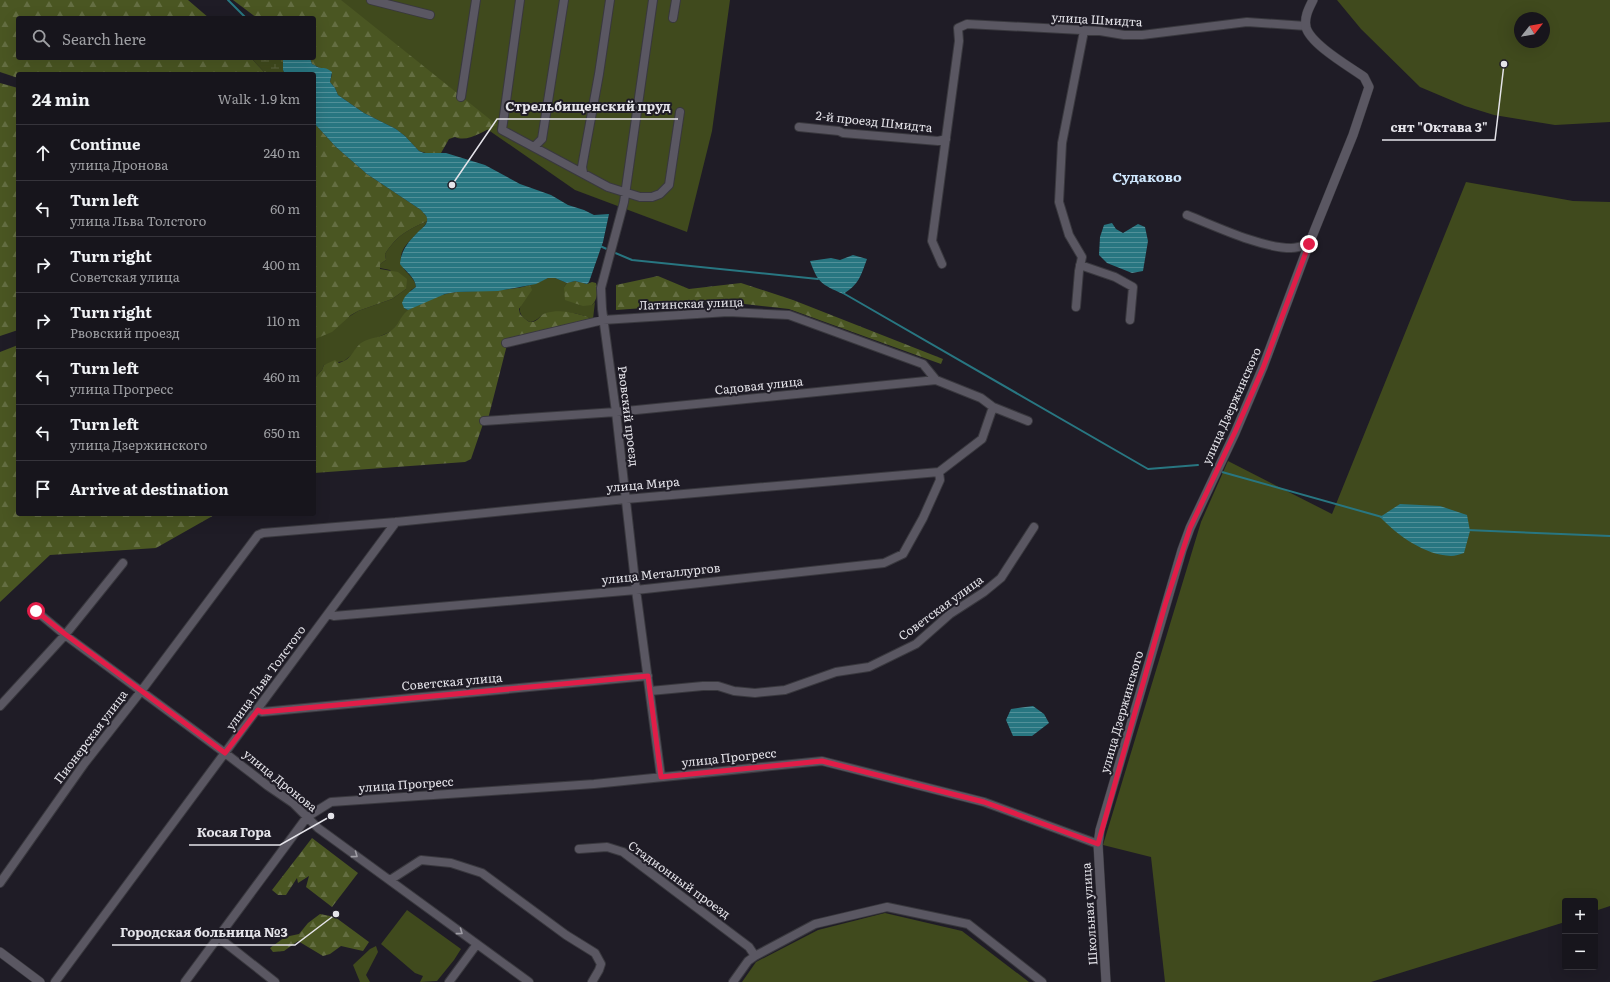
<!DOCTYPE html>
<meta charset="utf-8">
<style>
:root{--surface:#17151c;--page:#242229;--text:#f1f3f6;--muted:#9e9fa3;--line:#36343b}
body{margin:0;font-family:Literata,serif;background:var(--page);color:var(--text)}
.controls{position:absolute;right:12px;bottom:12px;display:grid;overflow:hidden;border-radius:4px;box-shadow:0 4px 16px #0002}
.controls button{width:36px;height:36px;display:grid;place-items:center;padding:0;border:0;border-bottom:1px solid var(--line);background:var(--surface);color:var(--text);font:20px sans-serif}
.compass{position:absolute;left:1514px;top:12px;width:36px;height:36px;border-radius:50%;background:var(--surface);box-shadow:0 4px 16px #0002;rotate:59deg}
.stop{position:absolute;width:12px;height:12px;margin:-9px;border:3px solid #e11d48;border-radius:50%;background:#fff}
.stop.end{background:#e11d48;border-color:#fff;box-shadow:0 1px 4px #0008}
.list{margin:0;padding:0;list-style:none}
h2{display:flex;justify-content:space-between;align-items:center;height:52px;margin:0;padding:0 16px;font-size:17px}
h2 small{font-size:13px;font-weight:400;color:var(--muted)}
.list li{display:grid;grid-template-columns:26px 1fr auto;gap:12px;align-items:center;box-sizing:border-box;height:56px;padding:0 16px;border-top:1px solid var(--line)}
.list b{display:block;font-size:15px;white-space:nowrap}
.list p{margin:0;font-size:13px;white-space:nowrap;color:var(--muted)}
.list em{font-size:13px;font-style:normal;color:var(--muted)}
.icon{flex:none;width:22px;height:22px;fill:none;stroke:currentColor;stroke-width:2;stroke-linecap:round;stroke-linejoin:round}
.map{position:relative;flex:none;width:1610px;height:982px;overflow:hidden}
.search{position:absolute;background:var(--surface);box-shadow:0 4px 16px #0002;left:16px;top:16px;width:300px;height:44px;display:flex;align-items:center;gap:10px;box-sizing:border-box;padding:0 14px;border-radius:4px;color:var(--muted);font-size:15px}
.panel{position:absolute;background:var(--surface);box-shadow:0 4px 16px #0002;left:16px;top:72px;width:300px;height:444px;border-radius:4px}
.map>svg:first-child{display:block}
</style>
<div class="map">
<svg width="1610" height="982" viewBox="0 0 1610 982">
<defs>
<pattern id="forest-firs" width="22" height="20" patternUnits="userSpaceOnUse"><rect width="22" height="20" fill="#4a5622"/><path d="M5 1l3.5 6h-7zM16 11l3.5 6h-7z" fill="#646e42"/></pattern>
<pattern id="wetland-marsh" width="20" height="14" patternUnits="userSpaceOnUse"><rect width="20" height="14" fill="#404a1d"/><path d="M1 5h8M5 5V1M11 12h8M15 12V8" fill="none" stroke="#5b643e"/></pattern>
<pattern id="water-rules" width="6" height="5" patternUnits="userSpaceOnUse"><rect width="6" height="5" fill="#287681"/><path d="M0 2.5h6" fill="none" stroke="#519099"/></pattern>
</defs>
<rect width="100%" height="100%" fill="#1f1c26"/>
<path fill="#404a1d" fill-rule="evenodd" d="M340,0H730L712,131L687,232L575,190L484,127Z
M1337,0H1610V122L1555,125L1494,115L1465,106L1420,87L1361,29ZM1520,18H1544V42H1520Z
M1466,182L1573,201L1610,202V906L1595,911V901H1565V922L1371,982H1165L1151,857L1103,845L1201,522L1228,461L1332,514Z
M427,221C422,234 399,243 401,261C402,272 415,276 416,287L411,290L404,308L408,310L392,331L358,346L353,354L344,361L324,365L322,370L314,379V339L358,311L392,299L406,289L390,270L380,268V264L386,260L385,254C397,235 408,230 427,221Z
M548,278H555L567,283L564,287L592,305L595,302L593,319L590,320V318C576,312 559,310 544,314C539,316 538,321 530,322C511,312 523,302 531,287L530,285Z
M407,910L461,949L454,960L437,981L420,982L423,976L415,973L381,944Z
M885,913L962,931L1029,982H742L756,962L818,930Z
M376,946L378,952L366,975L370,982H360L353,965L370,949Z"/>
<path fill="url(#forest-firs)" d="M0,0H188L209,18H18V58H251L266,74H18V78L0,72Z
M233,0H341L497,125C485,130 468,143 455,137L449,139L441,153L429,154L419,151L405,136L396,129L364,113L338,95L335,88L330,82L332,74L312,64L310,58H314V18H257Z
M0,83L18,88V330L0,336Z
M314,123L336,147L367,174L421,210L427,217V221C408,230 397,235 385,254L386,260L380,264V269L398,272L407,279L406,289L392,299L358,311L351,315L332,332L315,339Z
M658,276L689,289L741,283L793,300L943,359L941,364L789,309L727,302L616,310V285Z
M575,281L587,284L592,282L596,283C598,290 598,299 592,305L583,306L565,300L564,287L567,283Z
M530,285L532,290L519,309L520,314C523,317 527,321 530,322C538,323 540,314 546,313C561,309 576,313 590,318V320L508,341L488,419L483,424L471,459L465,462L314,473V379L322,370L324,365L335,360L339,363C354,358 352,350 361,343C370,337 383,338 392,330C398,325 402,314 409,309C419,303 446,292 458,292C483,290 506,292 530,285Z
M18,345V514H216L156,548L50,555L0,602V352Z
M312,838L358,873L332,907L306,887L309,876L298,883L297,878L286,895H278L272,890Z
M320,914L335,917L369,942L363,951L341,946L330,954L323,956L298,941L284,951L273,952L270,948L285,937L299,934L308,923Z"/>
<path fill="url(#wetland-marsh)" d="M251,58H283V70L285,74H266Z"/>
<path fill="url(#water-rules)" d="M283,58H310L312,64C315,65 318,68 321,68C325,68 327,68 332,72L330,82L335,88L338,95L364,113L396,129L405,136L419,151L424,153H446L485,165L520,184L551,195L568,205L584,210L594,215L609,214L603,242L589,282L587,284L575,281L567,283L555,278H548L536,284L498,291L456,292L445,294L408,310L404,308L402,303C405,295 409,292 416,287C415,277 406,272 400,264C401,250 409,241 419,231C422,228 426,226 427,221C428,216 424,214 421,210L367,174L336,147L314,123V74H285L283,70Z
M1112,223L1116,229L1123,233L1138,224L1145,227L1148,241L1143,271L1132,273L1107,263L1099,255L1100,237L1104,225Z
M853,255L867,259C861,275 859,285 843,294C821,284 818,283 810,261L831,258L840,260Z
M1400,504L1440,506L1467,515L1470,531L1464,553C1460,554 1455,556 1451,556C1425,555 1398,536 1380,517Z
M1033,706L1044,714L1049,723L1032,736H1013L1006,720L1011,709Z"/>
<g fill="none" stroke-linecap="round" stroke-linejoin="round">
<path stroke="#287681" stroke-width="2" d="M228,0L246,18
M600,246L609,250
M613,252L632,260L818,279
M843,293L1148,469L1198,465
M1222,472L1382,517
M1467,530L1610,536"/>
<g stroke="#39383e" stroke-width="10">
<path id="minor" d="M371,0L430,15
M520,0L502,130L608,187L640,197H652L660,194L669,185L680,112
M653,0L624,202L601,288L602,309L616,412L636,590L661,777
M673,18L676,0
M461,97L476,0
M799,127L839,131L843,133L938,141L946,139
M534,147L542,139L564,0
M583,173L582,167L599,74L610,0
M1187,215C1215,226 1261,248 1291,248C1297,248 1303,246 1309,244
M942,264L932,241L959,41L958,28L967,24L1100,31L1124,35H1142L1247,22L1306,26
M1080,265L1115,277L1133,287L1130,320
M1076,307L1079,271L1082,257L1069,235L1059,202L1062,143L1084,31
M506,343L603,320L728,312L789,315L923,364L936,380
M484,421L616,412L936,380L981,398L993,407L1028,421
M36,611L65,635L225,753L268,786L293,803L318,828L529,982
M328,614L334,616L636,590L884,563L903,554L923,518L940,480L939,472
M650,691L703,686H718L734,691L755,693L785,690L836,672L869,667L916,644L950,614L984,592L1001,578L1034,527
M0,706L65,635L123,563
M258,710L262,712L648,676
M579,849L607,847L623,852L749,947L755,956
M390,880L421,860L451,863L482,873L566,935L595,953L601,964L599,970L592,982
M0,883L84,764L142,690L258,535L263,533L396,522L626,499L939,472L982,439L993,407
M218,937L275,982
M55,982L396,522
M185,982L307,817L331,802L594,784L822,761L984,802L1098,844
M449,982L477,944
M733,982L748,961L755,956L815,924L887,907L968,924L1042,982"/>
</g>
<g stroke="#39383e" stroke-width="10">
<path id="tertiary" d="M0,952L40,982
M1106,982L1098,844L1100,830L1182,550L1190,528L1235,433L1263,367L1309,244L1353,135L1369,87L1364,77C1350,67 1310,44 1306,27C1304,17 1309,8 1313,0"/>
</g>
<use href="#minor" stroke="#5a5762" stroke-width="8"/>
<use href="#tertiary" stroke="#5a5762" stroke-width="9"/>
</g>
<defs><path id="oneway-chevron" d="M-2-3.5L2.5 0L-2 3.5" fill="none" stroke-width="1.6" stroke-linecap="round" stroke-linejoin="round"/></defs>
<g stroke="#a09ea6">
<use href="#oneway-chevron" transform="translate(355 855) rotate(36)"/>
<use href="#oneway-chevron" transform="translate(460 932) rotate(36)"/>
</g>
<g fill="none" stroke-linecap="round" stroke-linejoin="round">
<path stroke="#e11d48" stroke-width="5" d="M36,611L65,634L225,753L258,710L262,712L648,676L661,777L822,761L984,802L1098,844L1165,605L1190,528L1235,432L1263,368L1309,244"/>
</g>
<g text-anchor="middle" stroke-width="4" stroke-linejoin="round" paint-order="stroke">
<g font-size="12" fill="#e5e4ea" stroke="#1f1c26">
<text transform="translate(1097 20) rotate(3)" y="4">улица Шмидта</text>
<text transform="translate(874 122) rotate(6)" y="4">2-й проезд Шмидта</text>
<text transform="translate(691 304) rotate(-2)" y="4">Латинская улица</text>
<text transform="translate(759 386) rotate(-6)" y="4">Садовая улица</text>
<text transform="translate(1232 406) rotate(-66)" y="4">улица Дзержинского</text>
<text transform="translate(628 416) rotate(83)" y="4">Рвовский проезд</text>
<text transform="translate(643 485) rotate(-5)" y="4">улица Мира</text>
<text transform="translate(661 574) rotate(-6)" y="4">улица Металлургов</text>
<text transform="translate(941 608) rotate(-36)" y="4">Советская улица</text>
<text transform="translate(266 678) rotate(-54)" y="4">улица Льва Толстого</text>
<text transform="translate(452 682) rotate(-5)" y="4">Советская улица</text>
<text transform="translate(1122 712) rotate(-74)" y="4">улица Дзержинского</text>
<text transform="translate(91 737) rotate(-53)" y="4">Пионерская улица</text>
<text transform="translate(729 758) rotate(-6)" y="4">улица Прогресс</text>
<text transform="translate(280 781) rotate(39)" y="4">улица Дронова</text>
<text transform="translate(406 785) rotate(-4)" y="4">улица Прогресс</text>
<text transform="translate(679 880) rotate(36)" y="4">Стадионный проезд</text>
<text transform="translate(1090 914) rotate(-94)" y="4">Школьная улица</text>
</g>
<g font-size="14" font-weight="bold" fill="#cfe7fd" stroke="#1f1c26">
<text x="1147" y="182">Судаково</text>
</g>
</g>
<path fill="none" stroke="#e5e4ea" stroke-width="1.5" d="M452 185L497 119H678M1504 64L1495 140H1382M331 816L280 845H189M336 914L295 945H112"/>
<g fill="#e5e4ea" stroke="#1f1c26" stroke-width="1.5">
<circle cx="452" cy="185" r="4"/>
<circle cx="1504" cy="64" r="4"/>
<circle cx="331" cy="816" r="4"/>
<circle cx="336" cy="914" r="4"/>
</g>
<g font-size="13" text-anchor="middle" font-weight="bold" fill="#e5e4ea" stroke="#1f1c26" stroke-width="4" stroke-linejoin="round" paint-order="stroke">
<text x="588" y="111">Стрельбищенский пруд</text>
<text x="1439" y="132">снт "Октава 3"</text>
<text x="234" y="837">Косая Гора</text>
<text x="204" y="937">Городская больница №3</text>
</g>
</svg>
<div class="controls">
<button>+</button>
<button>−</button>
</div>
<svg class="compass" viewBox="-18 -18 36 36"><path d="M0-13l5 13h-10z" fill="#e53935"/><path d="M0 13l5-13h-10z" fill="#9e9fa3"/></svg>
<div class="stop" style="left:36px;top:611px"></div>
<div class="stop end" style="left:1309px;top:244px"></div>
<div class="search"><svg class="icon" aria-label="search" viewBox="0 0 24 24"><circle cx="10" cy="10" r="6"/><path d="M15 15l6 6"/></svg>Search here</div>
<section class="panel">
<h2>24 min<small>Walk · 1.9 km</small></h2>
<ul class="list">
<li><svg class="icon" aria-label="ahead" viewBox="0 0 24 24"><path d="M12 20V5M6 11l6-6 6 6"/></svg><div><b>Continue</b><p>улица Дронова</p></div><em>240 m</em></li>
<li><svg class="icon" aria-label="left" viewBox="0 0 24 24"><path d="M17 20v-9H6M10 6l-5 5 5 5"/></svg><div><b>Turn left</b><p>улица Льва Толстого</p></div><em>60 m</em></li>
<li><svg class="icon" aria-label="right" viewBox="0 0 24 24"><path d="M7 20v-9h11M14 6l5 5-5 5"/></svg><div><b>Turn right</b><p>Советская улица</p></div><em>400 m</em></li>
<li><svg class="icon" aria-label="right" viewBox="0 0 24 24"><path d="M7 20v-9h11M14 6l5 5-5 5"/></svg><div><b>Turn right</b><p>Рвовский проезд</p></div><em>110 m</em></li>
<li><svg class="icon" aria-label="left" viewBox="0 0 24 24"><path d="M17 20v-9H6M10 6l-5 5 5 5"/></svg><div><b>Turn left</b><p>улица Прогресс</p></div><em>460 m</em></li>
<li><svg class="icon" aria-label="left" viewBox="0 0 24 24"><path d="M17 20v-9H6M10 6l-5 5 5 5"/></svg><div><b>Turn left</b><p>улица Дзержинского</p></div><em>650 m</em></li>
<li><svg class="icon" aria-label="arrive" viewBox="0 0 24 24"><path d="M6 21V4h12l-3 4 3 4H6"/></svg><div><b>Arrive at destination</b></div></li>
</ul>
</section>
</div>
